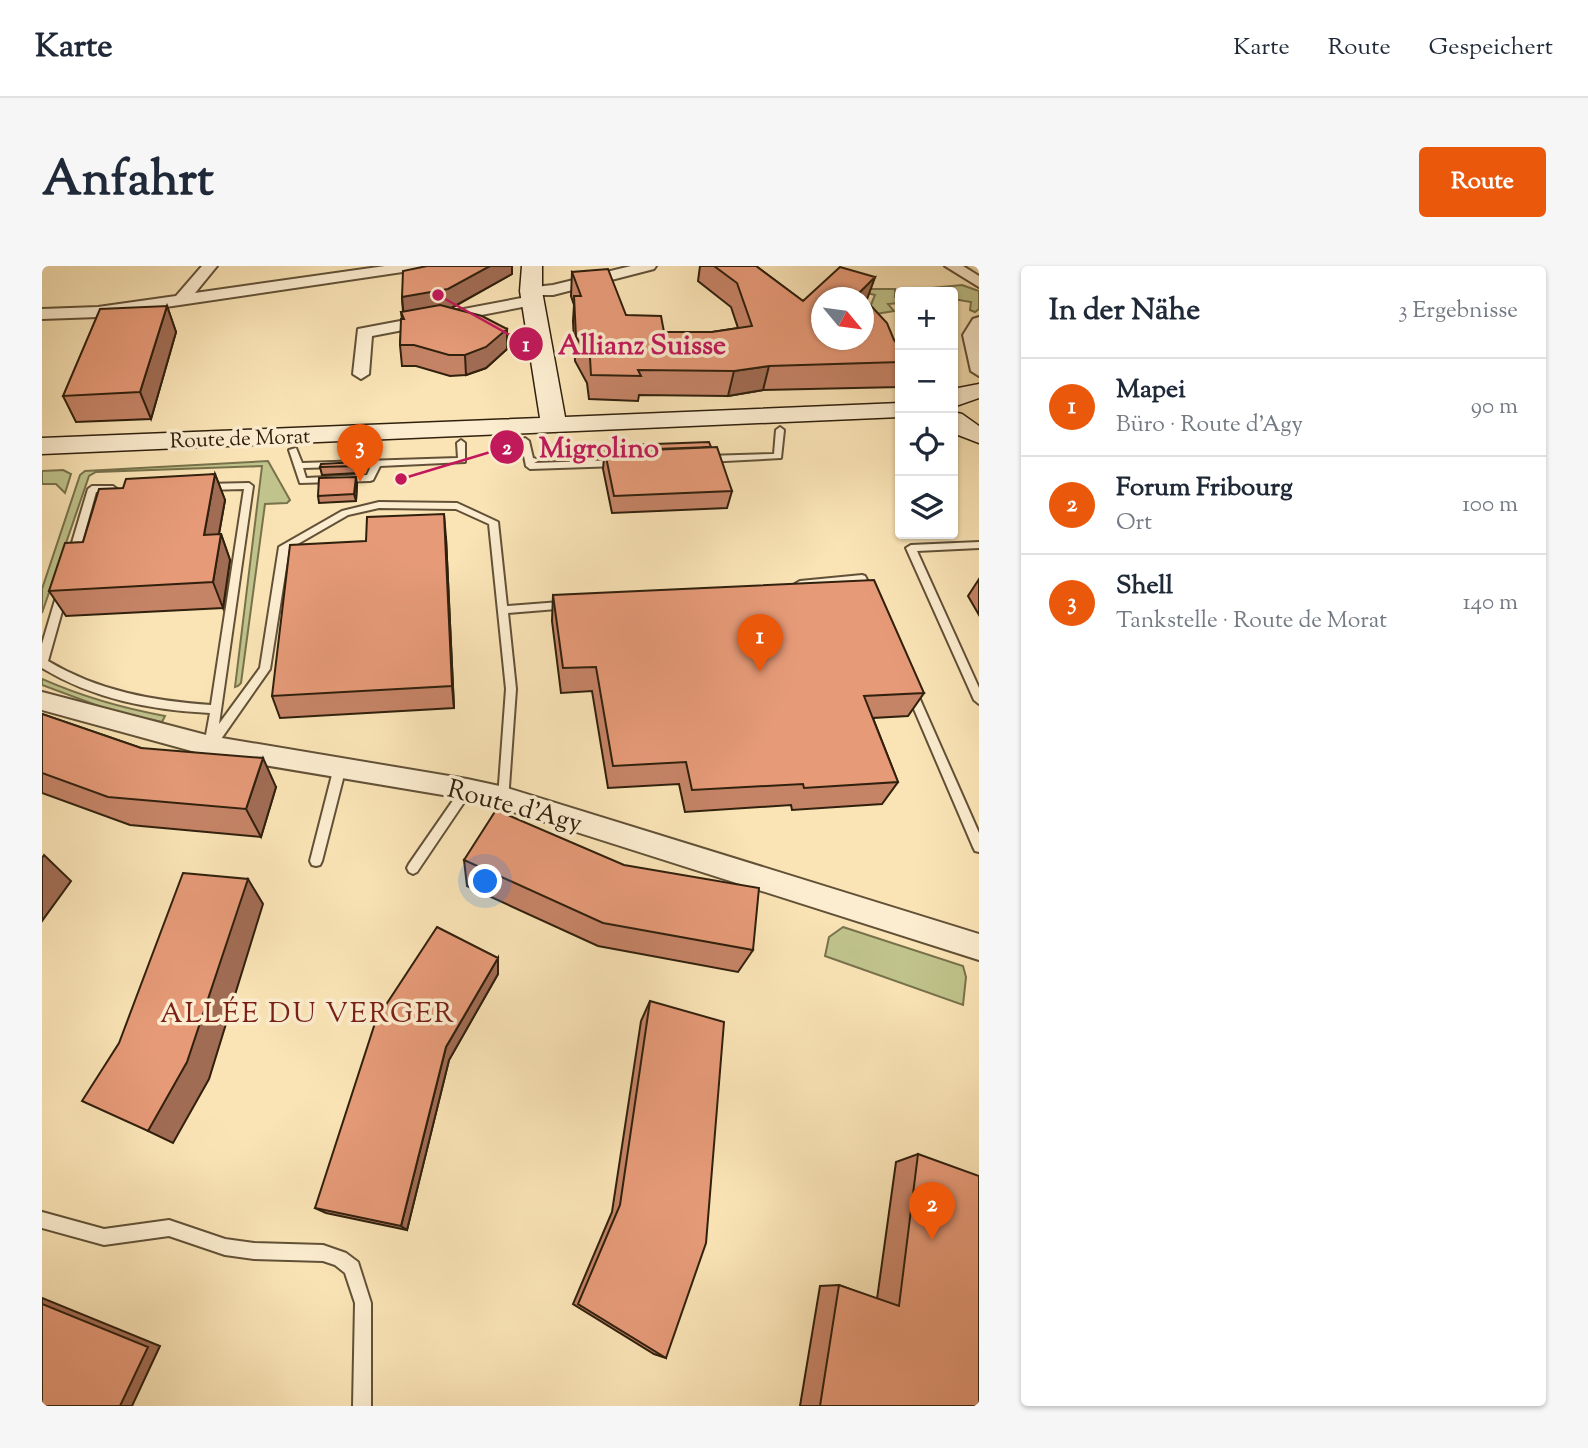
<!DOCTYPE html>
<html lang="de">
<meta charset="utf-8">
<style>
:root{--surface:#fff;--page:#f6f6f7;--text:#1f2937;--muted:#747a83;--line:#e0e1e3;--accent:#ea580c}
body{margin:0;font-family:"Sorts Mill Goudy",serif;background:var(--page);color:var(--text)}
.controls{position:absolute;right:21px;top:21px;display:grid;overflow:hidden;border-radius:7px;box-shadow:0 2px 5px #0004}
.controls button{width:63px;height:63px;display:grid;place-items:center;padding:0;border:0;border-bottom:2px solid var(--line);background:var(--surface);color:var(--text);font:35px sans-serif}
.compass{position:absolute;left:769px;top:21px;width:63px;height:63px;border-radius:50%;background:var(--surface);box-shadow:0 2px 5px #0004;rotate:119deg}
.you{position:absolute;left:444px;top:616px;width:24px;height:24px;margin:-18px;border:5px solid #fff;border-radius:50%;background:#1a73e8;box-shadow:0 0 0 10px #1a73e833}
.badge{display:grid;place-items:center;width:46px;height:46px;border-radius:50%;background:var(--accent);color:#fff;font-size:23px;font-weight:700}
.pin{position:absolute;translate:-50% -58px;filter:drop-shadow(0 2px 4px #0008)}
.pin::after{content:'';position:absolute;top:37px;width:24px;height:21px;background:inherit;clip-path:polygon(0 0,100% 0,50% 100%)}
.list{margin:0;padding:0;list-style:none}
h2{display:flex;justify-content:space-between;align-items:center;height:91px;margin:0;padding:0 28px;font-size:30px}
h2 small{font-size:23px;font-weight:400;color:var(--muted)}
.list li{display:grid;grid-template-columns:46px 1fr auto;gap:21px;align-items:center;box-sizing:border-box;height:98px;padding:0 28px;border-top:2px solid var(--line)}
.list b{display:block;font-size:26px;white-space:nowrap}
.list p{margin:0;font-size:23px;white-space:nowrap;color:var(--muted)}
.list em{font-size:23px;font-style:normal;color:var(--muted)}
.icon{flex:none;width:38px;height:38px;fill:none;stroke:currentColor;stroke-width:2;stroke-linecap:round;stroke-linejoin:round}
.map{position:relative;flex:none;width:937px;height:1140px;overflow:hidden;border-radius:7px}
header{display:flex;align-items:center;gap:42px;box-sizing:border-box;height:98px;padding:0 35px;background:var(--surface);border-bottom:2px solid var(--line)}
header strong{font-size:33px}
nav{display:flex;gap:38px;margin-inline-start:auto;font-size:24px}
.intro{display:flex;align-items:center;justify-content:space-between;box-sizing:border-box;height:168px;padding:0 42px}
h1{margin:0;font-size:49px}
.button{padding:18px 32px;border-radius:7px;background:var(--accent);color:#fff;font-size:24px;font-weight:700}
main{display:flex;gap:42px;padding:0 42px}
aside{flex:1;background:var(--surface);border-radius:7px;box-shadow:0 2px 5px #0004}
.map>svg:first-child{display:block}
</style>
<header>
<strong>Karte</strong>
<nav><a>Karte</a><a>Route</a><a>Gespeichert</a></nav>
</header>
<div class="intro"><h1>Anfahrt</h1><a class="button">Route</a></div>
<main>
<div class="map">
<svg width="937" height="1140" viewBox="0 0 937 1140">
<rect width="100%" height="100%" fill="#fae4b6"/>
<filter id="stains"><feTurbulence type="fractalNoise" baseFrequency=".00286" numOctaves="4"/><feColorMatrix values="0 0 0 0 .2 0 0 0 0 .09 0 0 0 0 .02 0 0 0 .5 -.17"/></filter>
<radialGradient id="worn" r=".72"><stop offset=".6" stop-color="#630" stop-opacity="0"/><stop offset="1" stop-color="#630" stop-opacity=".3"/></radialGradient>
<path fill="#c0c48c" stroke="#78724c" stroke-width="2" d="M920,19L937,25V43L933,46L928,44L929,36L911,33V26H879L880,23Z
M823,23H853V31L858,32V37L846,38L852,45L834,48L826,46L833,29L825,27Z
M226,195L248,234L245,237L223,238L199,417L196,420L193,421L220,200L54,206L47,210L0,347V323L38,209L43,205Z
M21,204L29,208L23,227L14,218H0V205Z
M0,413C41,431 79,442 123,450L120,456L70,445L0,419Z
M801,661L921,700L924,711L921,739L783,690L787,671Z"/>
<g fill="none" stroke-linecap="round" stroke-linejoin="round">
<g stroke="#625137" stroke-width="4">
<path id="lane" d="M738,161L742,164L739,192L664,196L660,193L664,190L732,188L734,164Z
M483,172L487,175L491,192L498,194L492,197L576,194L580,197L576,200L488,203L484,200L479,175Z
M419,174L423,177V196L338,200L331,214L328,215L258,217L247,184L254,182L260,197L416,192L415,177ZM329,200L325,209L264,212L261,202Z
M207,217L211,220L177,458L218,402L237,281L300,245L337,236L415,237L456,256L465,340L531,335L532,338L527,342L466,347L474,423L466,535H458L456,532L464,423L447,258L414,243L337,242L306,249L247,283L228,403L172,483L168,485L162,480L168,447C109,444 51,433 0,402V378L16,324L21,321L26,324L6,395C56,425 111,435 169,439L202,223L163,224L159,221L163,218Z
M50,220H71L75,223L71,226H54L36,290L31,293L28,292L26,290L46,223Z
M937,276V282L875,285L937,422V438L932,434L864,282L869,279Z
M820,309L823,310L832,328L831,330H823L817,316L758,321L753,318L758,315Z
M868,418L873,422L937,567V586L933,585L931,581L863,422Z
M298,496L304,501L280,595L278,599L274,600L270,599L268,595L292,501Z
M425,518L429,520L431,523L429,526L375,606L371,608L367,606L365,602L367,598L421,520Z
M0,946L62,963L127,954L183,973L212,977L281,979L304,987L316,996L329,1037V1140H311L313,1037L303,1007L293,999L281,995L212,993L183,989L127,970L62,979L0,962Z"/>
</g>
<g stroke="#625137" stroke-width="4">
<path id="street" d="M160,0H175L153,27L343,0H381L374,4L56,51L0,53V43L56,41L134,30Z
M589,0H614L612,3L511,29H491L499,34L491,39L330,70L327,108L319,113L311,108L316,63L490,30L484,28L481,25L484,22L511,19Z
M903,0H921L937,10V21Z
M937,51V110L929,105L921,69L931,53Z
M0,426L168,470L425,513L462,521L937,668V694L462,543L425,533L168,490L0,444Z"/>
</g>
<g stroke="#30200d" stroke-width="3">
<path id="secondary" d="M480,0H500V25L523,151L858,137V151L0,188V172L498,152L478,25Z
M937,118V132L911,141V123Z
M911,146L920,148L937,160V177L911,167Z"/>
</g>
<use href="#lane" fill="#fcedd0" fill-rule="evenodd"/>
<use href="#street" fill="#fcedd0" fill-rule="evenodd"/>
<use href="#secondary" fill="#fcedd0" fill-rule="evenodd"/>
</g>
<path fill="#c68467" stroke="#30200d" stroke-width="2" d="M385,0H470V8L410,42L465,63V83L444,102L424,109L408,110L374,100H360L358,79L360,53L359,46H361L360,31Z
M658,0H714L761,35L833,11L824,35L852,74L858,81V121L721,124L686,130L597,129L596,135L547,133L545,117L533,95L531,55L532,39L529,30L530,6L584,49L622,66H670L696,62L689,41L656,15Z
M125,40L134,66L109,153L34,156L21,130Z
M558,180L669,181L690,225L685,242L570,247L561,203L562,192H558L557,187Z
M315,196L316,207L280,209L278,201Z
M173,208L183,234L177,268H179L188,294L181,342L24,350L7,325L41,276L81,222Z
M315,218L314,235L277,237L276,230Z
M404,272L412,442L238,452L230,430Z
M937,313V349L926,330Z
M511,329L882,427L866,450L831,452L856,516L840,538L750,544L749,539L643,546L637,518L566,522L550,425L519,427L510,355Z
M0,448L99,482L234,521L219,571L88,559L0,527Z
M422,594L711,684L696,706L556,680L425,620Z
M456,708L407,794L365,964L284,947L273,942Z
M608,735L624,1092L612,1088L531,1038L570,946L599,755Z
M876,888L937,1140H758L778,1020L797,1019L835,1033L854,896Z"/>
<path fill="#a16c54" stroke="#30200d" stroke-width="2" d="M448,0H470V8L407,43L362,52L360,31Z
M833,11L824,36L817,27Z
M125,40L134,66L109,153L98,126Z
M465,63V83L444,102L424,109L423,89Z
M727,100L721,124L686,130L692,105Z
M173,208L183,234L172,295L162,269Z
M314,211L315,218L314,235L312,228Z
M402,248L404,272L412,442L410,420Z
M179,268L188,294L181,342L171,316Z
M221,492L234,521L219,571L204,543Z
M2,589L29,615L0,655V592Z
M206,613L221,638L167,813L131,877L106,865Z
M456,692V708L407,794L365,964L359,960L404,781Z
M0,1032L118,1080L90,1140H78L0,1038Z"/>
<path fill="#e69a78" stroke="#30200d" stroke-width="2" fill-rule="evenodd" d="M385,0H448L406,23L360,31L361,5Z
M672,0H714L761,35L798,1L833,11L817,27L845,57L852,74L858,81V96L727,100L692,105L596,104L599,110L549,109L548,92L534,71L532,30H539L530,6L566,3L584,49L619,50L622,66H670L710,60L695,17ZM780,32H822V74H780Z
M398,39L440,50L465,63L444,81L423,89H407L372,79H358L359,53H362L359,46Z
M125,40L98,126L21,130L58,43Z
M667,176L669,181L559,185L558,180Z
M675,181L690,225L572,230L563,186Z
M315,196L314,200L278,201L279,198Z
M173,208L162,269L179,268L171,316L7,325L23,277L41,276L57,223L81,222L84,213Z
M314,211L312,228L276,230L277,212Z
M402,248L410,420L230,430L248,279L324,275L325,251Z
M832,314L882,427L822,430L856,516L762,522L761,518L650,524L644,496L571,500L554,401L521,402L511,329Z
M0,448L99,482L221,492L204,543L66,531L0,507Z
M454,544L582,599L717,622L711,684L561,657L422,594Z
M141,607L206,613L145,796L106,865L40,835L77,777Z
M395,661L456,692L404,781L359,960L273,942L334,754Z
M608,735L682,756L664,977L624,1092L536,1038L578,939Z
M876,888L937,910V1140H778L797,1019L857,1040Z
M0,1038L106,1081L78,1140H0Z"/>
<g text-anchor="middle" stroke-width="7" stroke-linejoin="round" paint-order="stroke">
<g font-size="21" fill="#30200d" stroke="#fcedd0">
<text transform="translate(198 172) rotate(-2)" y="7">Route de Morat</text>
</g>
<g font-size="26" fill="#30200d" stroke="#fcedd0">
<text transform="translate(473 539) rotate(15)" y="9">Route d'Agy</text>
</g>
<g font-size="28" letter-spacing="2" fill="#7a1f14" stroke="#fcedd0">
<text x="266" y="756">ALLÉE DU VERGER</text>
</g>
</g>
<path fill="none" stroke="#c2185b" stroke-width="2.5" d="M396 29L484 78M359 213L465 181"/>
<g fill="#c2185b" stroke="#fcedd0" stroke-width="2.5">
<circle cx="396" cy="29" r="7"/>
<circle cx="359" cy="213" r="7"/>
<circle cx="484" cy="78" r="18"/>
<circle cx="465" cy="181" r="18"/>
</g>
<g font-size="21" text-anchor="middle" font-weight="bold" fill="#fff">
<text x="484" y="85">1</text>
<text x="465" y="188">2</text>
</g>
<g font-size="28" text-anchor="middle" font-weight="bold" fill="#c2185b" stroke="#fcedd0" stroke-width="7" stroke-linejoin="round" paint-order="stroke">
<text x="600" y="88">Allianz Suisse</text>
<text x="557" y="191">Migrolino</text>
</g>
<rect width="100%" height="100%" filter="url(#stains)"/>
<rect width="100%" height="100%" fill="url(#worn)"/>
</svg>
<div class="controls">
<button>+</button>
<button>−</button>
<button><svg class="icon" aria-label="locate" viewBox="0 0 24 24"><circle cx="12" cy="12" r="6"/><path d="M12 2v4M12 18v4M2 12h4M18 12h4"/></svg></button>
<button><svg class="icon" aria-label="layers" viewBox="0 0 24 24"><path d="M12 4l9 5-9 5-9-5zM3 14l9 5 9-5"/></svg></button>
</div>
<svg class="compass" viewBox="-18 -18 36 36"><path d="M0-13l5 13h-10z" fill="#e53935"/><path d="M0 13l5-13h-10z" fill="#747a83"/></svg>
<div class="you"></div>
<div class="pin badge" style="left:718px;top:406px">1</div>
<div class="pin badge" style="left:890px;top:974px">2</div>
<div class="pin badge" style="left:318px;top:216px">3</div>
</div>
<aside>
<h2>In der Nähe<small>3 Ergebnisse</small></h2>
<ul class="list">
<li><span class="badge">1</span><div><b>Mapei</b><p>Büro · Route d'Agy</p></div><em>90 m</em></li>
<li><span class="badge">2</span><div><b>Forum Fribourg</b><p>Ort</p></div><em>100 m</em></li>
<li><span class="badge">3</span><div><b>Shell</b><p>Tankstelle · Route de Morat</p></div><em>140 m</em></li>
</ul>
</aside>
</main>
